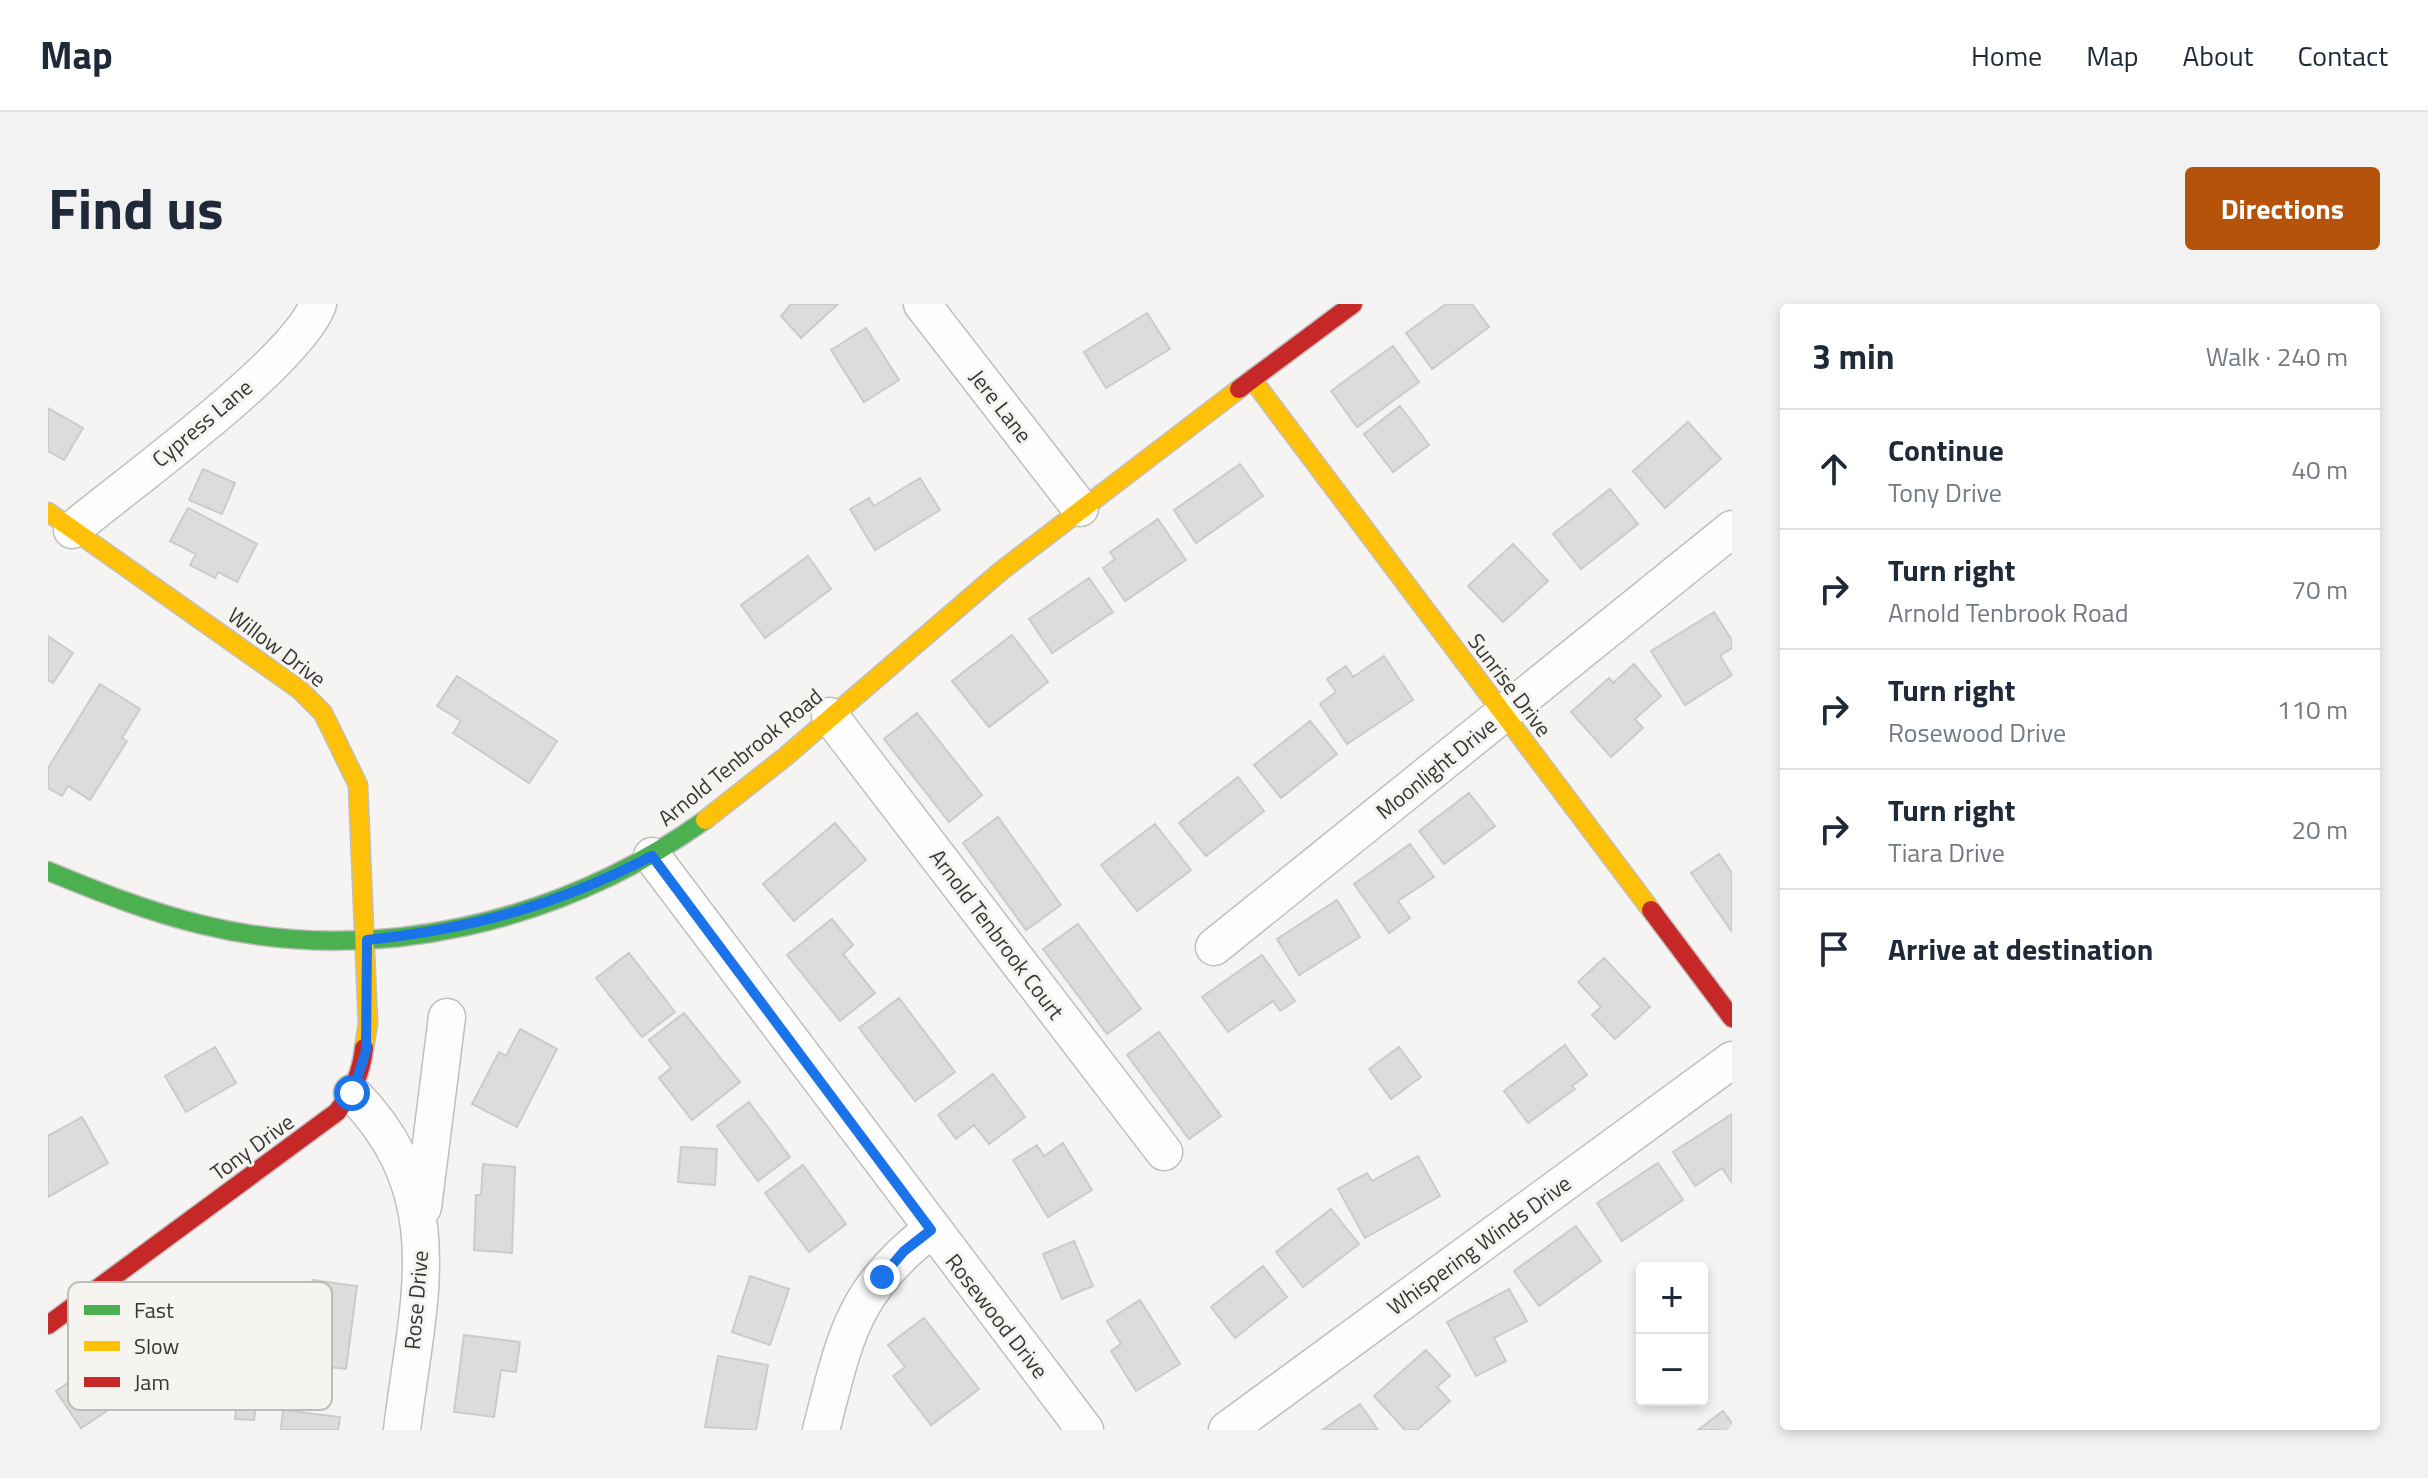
<!DOCTYPE html>
<meta charset="utf-8">
<style>
:root{--surface:#fff;--page:#f2f2f3;--text:#1f2937;--muted:#747a83;--line:#e0e1e3;--accent:#b45309}
body{margin:0;font-family:"Titillium Web",sans-serif;background:var(--page);color:var(--text)}
.controls{position:absolute;right:24px;bottom:24px;display:grid;overflow:hidden;border-radius:8px;box-shadow:0 4px 12px #0003}
.controls button{width:72px;height:72px;display:grid;place-items:center;padding:0;border:0;border-bottom:2px solid var(--line);background:var(--surface);color:var(--text);font:40px sans-serif}
.stop{position:absolute;width:24px;height:24px;margin:-18px;border:6px solid #1a73e8;border-radius:50%;background:#fff}
.stop.end{background:#1a73e8;border-color:#fff;box-shadow:0 2px 8px #0008}
.list{margin:0;padding:0;list-style:none}
h2{display:flex;justify-content:space-between;align-items:center;height:104px;margin:0;padding:0 32px;font-size:34px}
h2 small{font-size:26px;font-weight:400;color:var(--muted)}
.list li{display:grid;grid-template-columns:52px 1fr auto;gap:24px;align-items:center;box-sizing:border-box;height:120px;padding:0 32px;border-top:2px solid var(--line)}
.list b{display:block;font-size:30px;white-space:nowrap}
.list p{margin:0;font-size:26px;white-space:nowrap;color:var(--muted)}
.list em{font-size:26px;font-style:normal;color:var(--muted)}
.icon{flex:none;width:44px;height:44px;fill:none;stroke:currentColor;stroke-width:2;stroke-linecap:round;stroke-linejoin:round}
.map{position:relative;flex:none;width:1684px;height:1126px;overflow:hidden;border-radius:8px}
header{display:flex;align-items:center;gap:48px;box-sizing:border-box;height:112px;padding:0 40px;background:var(--surface);border-bottom:2px solid var(--line)}
header strong{font-size:38px}
nav{display:flex;gap:44px;margin-inline-start:auto;font-size:28px}
.intro{display:flex;align-items:center;justify-content:space-between;box-sizing:border-box;height:192px;padding:0 48px}
h1{margin:0;font-size:56px}
.button{padding:20px 36px;border-radius:8px;background:var(--accent);color:#fff;font-size:28px;font-weight:700}
main{display:flex;gap:48px;padding:0 48px}
aside{flex:1;background:var(--surface);border-radius:8px;box-shadow:0 4px 12px #0003}
.map>svg:first-child{display:block}
</style>
<header>
<strong>Map</strong>
<nav><a>Home</a><a>Map</a><a>About</a><a>Contact</a></nav>
</header>
<div class="intro"><h1>Find us</h1><a class="button">Directions</a></div>
<main>
<div class="map">
<svg width="1684" height="1126" viewBox="0 0 1684 1126">
<rect width="100%" height="100%" fill="#f5f4f2"/>
<path fill="#dddcdb" stroke="#cccbca" stroke-width="2" d="M743,0H790L753,34L733,12Z
M1398,0H1424L1441,23L1384,65L1358,29Z
M1099,9L1122,45L1058,84L1036,48Z
M818,24L851,76L816,98L783,46Z
M1345,42L1371,78L1309,123L1283,87Z
M1352,102L1381,141L1345,168L1316,130Z
M0,104L35,124L16,156L0,147Z
M1640,118L1673,155L1617,204L1585,167Z
M1192,160L1215,192L1148,239L1126,206Z
M155,165L187,179L174,210L141,196Z
M872,174L892,206L827,246L802,205L821,194L826,202Z
M1562,185L1590,220L1533,265L1505,230Z
M140,204L209,240L189,278L170,268L167,274L142,261L148,250L122,237Z
M1110,215L1138,256L1077,297L1055,264L1067,255L1062,248Z
M1465,240L1500,277L1455,318L1420,282Z
M760,252L783,285L717,334L693,301Z
M1041,274L1065,308L1004,349L981,315Z
M1666,308L1684,336V344L1672,352L1684,371L1637,401L1603,347Z
M964,331L1000,378L941,423L904,377Z
M0,332L25,349L5,379L0,376Z
M1336,352L1365,396L1299,440L1272,400L1288,388L1279,375L1298,362L1305,373Z
M1586,360L1613,392L1587,415L1595,424L1563,453L1523,408L1561,374L1565,379Z
M409,372L509,437L481,479L405,429L413,417L389,402Z
M52,380L92,405L74,434L79,437L42,496L20,482L14,492L0,484V464Z
M869,409L934,491L901,518L836,435Z
M1262,417L1289,450L1233,494L1206,461Z
M1190,473L1216,507L1158,552L1131,519Z
M1421,489L1447,522L1396,560L1371,527Z
M950,513L1013,601L978,626L915,539Z
M787,519L818,556L746,617L715,580Z
M1107,520L1143,566L1089,607L1053,561Z
M1362,540L1386,573L1350,597L1362,614L1341,629L1306,580Z
M1671,550L1684,569V628L1643,569Z
M1289,596L1312,633L1251,671L1229,635Z
M784,615L805,641L795,650L827,689L792,717L739,651Z
M1030,620L1093,705L1059,730L995,645Z
M581,649L627,708L594,733L548,674Z
M1214,651L1247,697L1232,707L1225,697L1180,728L1154,693Z
M1556,654L1602,703L1567,735L1544,711L1553,703L1530,678Z
M851,694L907,768L867,797L811,724Z
M636,709L692,778L644,816L611,774L623,764L601,736Z
M472,725L509,745L469,823L424,800L451,748L458,752Z
M1111,728L1173,812L1141,835L1079,751Z
M1517,741L1539,771L1524,782L1527,785L1480,819L1456,787Z
M167,743L188,779L138,808L117,772Z
M1351,743L1373,773L1343,795L1321,765Z
M945,770L977,813L941,840L926,821L908,835L890,811Z
M701,798L742,853L710,877L669,822Z
M1684,810V879L1674,864L1647,882L1625,848Z
M34,813L60,859L0,893V832Z
M1015,839L1044,886L1000,913L965,856L989,841L996,852Z
M633,843L669,845L667,881L630,878Z
M1370,852L1392,892L1317,934L1290,885L1319,869L1324,877Z
M1610,859L1635,896L1574,937L1549,899Z
M435,860L467,863L464,949L426,946L428,891H433Z
M755,861L798,920L761,948L717,889Z
M1283,905L1311,940L1255,983L1228,948Z
M1528,922L1553,957L1491,1002L1466,967Z
M1026,937L1045,982L1014,995L995,950Z
M1215,962L1239,993L1187,1034L1163,1003Z
M702,972L741,985L722,1041L684,1028Z
M265,976L309,982L298,1065L255,1060Z
M1461,985L1479,1017L1446,1034L1458,1057L1428,1072L1399,1018Z
M1092,996L1132,1060L1088,1087L1063,1047L1073,1040L1059,1017Z
M876,1014L931,1085L883,1121L845,1072L857,1063L840,1041Z
M416,1031L472,1038L468,1068L453,1066L446,1113L406,1108Z
M86,1034L112,1072L33,1124L8,1087Z
M1378,1046L1402,1072L1389,1083L1402,1097L1369,1126H1357L1326,1092Z
M670,1052L720,1061L708,1126L657,1123Z
M190,1087L210,1089L206,1116L187,1115Z
M1312,1100L1330,1126H1274Z
M235,1106L292,1113L290,1126H233Z
M1675,1107L1684,1119V1126H1650Z"/>
<g fill="none" stroke-linecap="round" stroke-linejoin="round">
<g stroke="#c0bfbe" stroke-width="39">
<path id="street" d="M874,0L1032,204
M24,226C78,181 249,58 270,0
M782,412L1116,848
M604,552L1037,1126
M1166,643L1684,225
M304,789C406,892 369,998 354,1126
M375,903L399,713
M773,1126C797,1035 803,987 883,926
M1179,1126L1684,756"/>
</g>
<g stroke="#c0bfbe" stroke-width="21">
<path id="fast" d="M0,567C51,588 101,608 155,621C327,663 514,618 657,516"/>
</g>
<g stroke="#c0bfbe" stroke-width="21">
<path id="slow" d="M1204,75L1603,606
M0,208L252,386L275,409L310,481L320,720L316,744
M657,516L737,453L953,267L1191,85"/>
</g>
<g stroke="#c0bfbe" stroke-width="21">
<path id="jam" d="M1191,85L1305,0
M1603,606L1684,714
M0,1021L289,808C305,787 313,770 316,744"/>
</g>
<use href="#street" stroke="#fefdfd" stroke-width="36"/>
<use href="#fast" stroke="#4caf50" stroke-width="18"/>
<use href="#slow" stroke="#ffc107" stroke-width="18"/>
<use href="#jam" stroke="#c62828" stroke-width="18"/>
</g>
<g fill="none" stroke-linecap="round" stroke-linejoin="round">
<path stroke="#1a73e8" stroke-width="10" d="M304,789L318,747L319,636C425,625 509,601 604,552L883,926L856,947L834,973"/>
</g>
<g text-anchor="middle" stroke-width="6" stroke-linejoin="round" paint-order="stroke">
<g font-size="22" fill="#383736" stroke="#f6f4f1">
<text transform="translate(953 102) rotate(52)" y="8">Jere Lane</text>
<text transform="translate(154 119) rotate(-40)" y="8">Cypress Lane</text>
<text transform="translate(229 343) rotate(37)" y="8">Willow Drive</text>
<text transform="translate(1462 381) rotate(53)" y="8">Sunrise Drive</text>
<text transform="translate(692 453) rotate(-39)" y="8">Arnold Tenbrook Road</text>
<text transform="translate(1388 464) rotate(-39)" y="8">Moonlight Drive</text>
<text transform="translate(949 630) rotate(53)" y="8">Arnold Tenbrook Court</text>
<text transform="translate(204 843) rotate(-36)" y="8">Tony Drive</text>
<text transform="translate(1431 941) rotate(-36)" y="8">Whispering Winds Drive</text>
<text transform="translate(368 996) rotate(-85)" y="8">Rose Drive</text>
<text transform="translate(949 1012) rotate(52)" y="8">Rosewood Drive</text>
</g>
</g>
<rect x="20" y="978" width="264" height="128" rx="12" fill="#f6f4f1" stroke="#bdbbb9" stroke-width="2"/>
<rect x="36" y="1001" width="36" height="10" fill="#4caf50"/>
<rect x="36" y="1037" width="36" height="10" fill="#ffc107"/>
<rect x="36" y="1073" width="36" height="10" fill="#c62828"/>
<g font-size="22" fill="#383736">
<text x="86" y="1014">Fast</text>
<text x="86" y="1050">Slow</text>
<text x="86" y="1086">Jam</text>
</g>
</svg>
<div class="controls">
<button>+</button>
<button>−</button>
</div>
<div class="stop" style="left:304px;top:789px"></div>
<div class="stop end" style="left:834px;top:973px"></div>
</div>
<aside>
<h2>3 min<small>Walk · 240 m</small></h2>
<ul class="list">
<li><svg class="icon" aria-label="ahead" viewBox="0 0 24 24"><path d="M12 20V5M6 11l6-6 6 6"/></svg><div><b>Continue</b><p>Tony Drive</p></div><em>40 m</em></li>
<li><svg class="icon" aria-label="right" viewBox="0 0 24 24"><path d="M7 20v-9h11M14 6l5 5-5 5"/></svg><div><b>Turn right</b><p>Arnold Tenbrook Road</p></div><em>70 m</em></li>
<li><svg class="icon" aria-label="right" viewBox="0 0 24 24"><path d="M7 20v-9h11M14 6l5 5-5 5"/></svg><div><b>Turn right</b><p>Rosewood Drive</p></div><em>110 m</em></li>
<li><svg class="icon" aria-label="right" viewBox="0 0 24 24"><path d="M7 20v-9h11M14 6l5 5-5 5"/></svg><div><b>Turn right</b><p>Tiara Drive</p></div><em>20 m</em></li>
<li><svg class="icon" aria-label="arrive" viewBox="0 0 24 24"><path d="M6 21V4h12l-3 4 3 4H6"/></svg><div><b>Arrive at destination</b></div></li>
</ul>
</aside>
</main>
